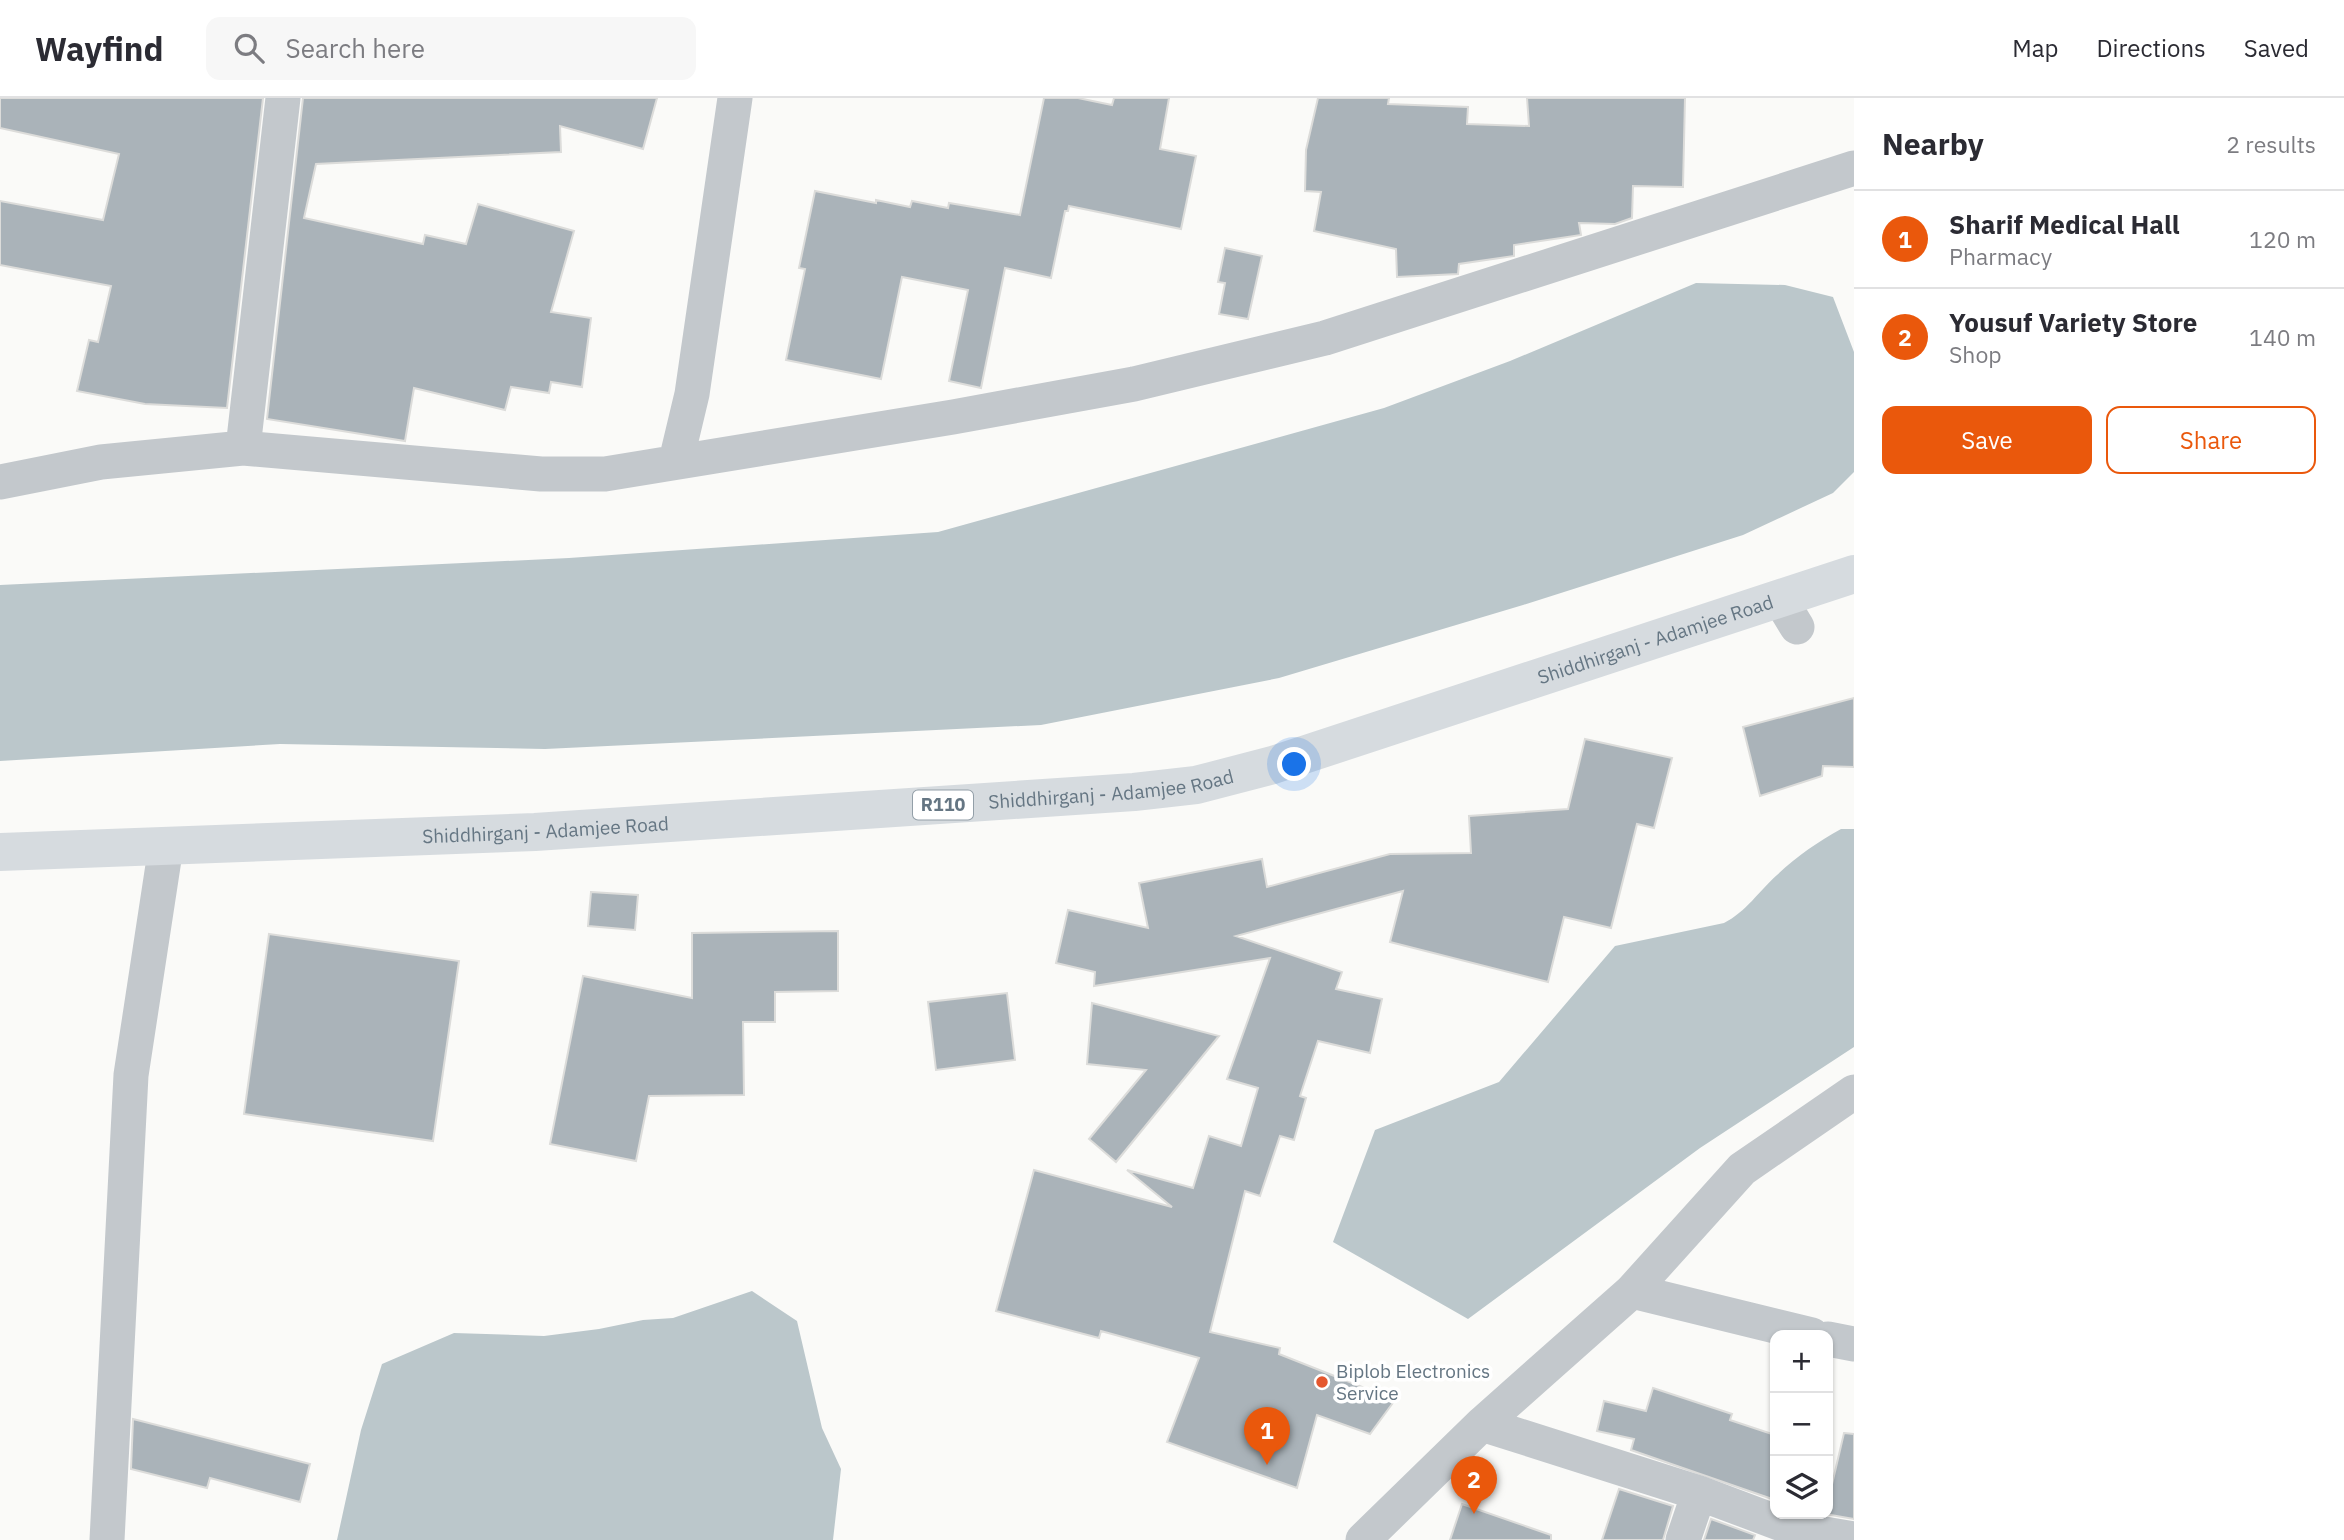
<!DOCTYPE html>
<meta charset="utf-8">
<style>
:root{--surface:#fff;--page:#f7f7f7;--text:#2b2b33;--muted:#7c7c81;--line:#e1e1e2;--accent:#ea580c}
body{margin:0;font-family:"IBM Plex Sans",sans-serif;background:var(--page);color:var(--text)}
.controls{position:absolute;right:21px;bottom:21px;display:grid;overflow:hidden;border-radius:14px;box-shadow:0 2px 5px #0004}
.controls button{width:63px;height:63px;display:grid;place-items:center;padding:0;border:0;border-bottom:2px solid var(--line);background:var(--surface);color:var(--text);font:35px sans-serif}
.you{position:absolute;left:1295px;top:667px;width:24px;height:24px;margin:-18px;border:5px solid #fff;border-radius:50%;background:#1a73e8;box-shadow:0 0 0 10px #1a73e833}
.badge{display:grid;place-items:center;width:46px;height:46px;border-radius:50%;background:var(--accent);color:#fff;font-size:23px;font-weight:700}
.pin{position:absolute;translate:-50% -58px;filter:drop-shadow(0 2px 4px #0008)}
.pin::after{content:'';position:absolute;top:37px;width:24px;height:21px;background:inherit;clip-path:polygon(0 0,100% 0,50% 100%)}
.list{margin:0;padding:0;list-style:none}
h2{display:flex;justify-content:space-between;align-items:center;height:91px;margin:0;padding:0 28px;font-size:30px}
h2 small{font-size:23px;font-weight:400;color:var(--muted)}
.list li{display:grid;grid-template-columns:46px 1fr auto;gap:21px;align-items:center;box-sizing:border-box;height:98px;padding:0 28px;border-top:2px solid var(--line)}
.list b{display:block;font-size:26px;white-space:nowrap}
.list p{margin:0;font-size:23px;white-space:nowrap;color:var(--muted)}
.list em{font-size:23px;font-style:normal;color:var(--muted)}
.actions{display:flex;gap:14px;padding:21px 28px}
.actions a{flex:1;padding:16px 0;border:2px solid var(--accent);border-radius:14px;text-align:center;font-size:24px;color:var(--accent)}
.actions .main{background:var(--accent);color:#fff}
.icon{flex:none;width:38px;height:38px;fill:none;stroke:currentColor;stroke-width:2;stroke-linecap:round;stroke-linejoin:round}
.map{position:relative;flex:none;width:1854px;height:1442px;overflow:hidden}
header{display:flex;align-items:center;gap:42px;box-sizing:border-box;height:98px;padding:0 35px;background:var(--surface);border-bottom:2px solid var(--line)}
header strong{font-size:33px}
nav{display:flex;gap:38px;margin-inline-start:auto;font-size:24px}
.search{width:490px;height:63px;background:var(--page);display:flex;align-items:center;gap:18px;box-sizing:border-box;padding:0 24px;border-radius:14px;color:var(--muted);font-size:26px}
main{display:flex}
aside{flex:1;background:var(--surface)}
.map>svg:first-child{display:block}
</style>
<header>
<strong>Wayfind</strong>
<div class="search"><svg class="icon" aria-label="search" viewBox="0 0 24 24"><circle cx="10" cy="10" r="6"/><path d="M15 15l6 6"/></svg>Search here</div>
<nav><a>Map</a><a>Directions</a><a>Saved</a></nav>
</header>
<main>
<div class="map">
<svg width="1854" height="1442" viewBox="0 0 1854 1442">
<rect width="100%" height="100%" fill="#fafaf8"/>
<path fill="#bbc7cb" d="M1696,185L1785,187L1833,199L1854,254V374L1833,395L1743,437L1523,507L1279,580L1041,627L545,651L280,646L0,663V487L569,460L938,434L1384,310L1510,263Z
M1841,731H1854V949L1700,1050L1468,1221L1333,1144L1375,1032L1499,984L1615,848L1724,825C1746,814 1759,793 1777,777C1797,758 1818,744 1841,731Z
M752,1193L797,1223L822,1330L841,1371L833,1442H337L361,1332L382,1266L454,1235L544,1238L599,1231L643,1222L673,1220Z"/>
<path fill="#aab3b9" stroke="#dcdcda" stroke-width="2" d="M0,0H263L227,310L145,306L77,293L89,242L98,244L111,188L0,167V103L103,122L119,56L0,30Z
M303,0H657L643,51L560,28L561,54L316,66L304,120L423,146L425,137L466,146L478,106L574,133L551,214L591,220L582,289L551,284L549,295L511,289L505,312L414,290L405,343L267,321Z
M1044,0H1078L1112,7L1114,0H1169L1160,51L1196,58L1181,131L1069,108L1068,113H1065L1051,180L1005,170L981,290L949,283L968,192L902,179L881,281L786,262L805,171L799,170L815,93L876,105V102L910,109L912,103L948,110L949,105L1020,117Z
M1318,0H1389L1388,6L1468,9L1467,26L1529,28L1527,0H1685L1683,89L1633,88L1632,120L1615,126L1579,125L1581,137L1514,147V158L1459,166L1458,176L1397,179L1396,151L1314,133L1321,94L1305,93L1306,52Z
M1225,150L1262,158L1248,221L1219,216L1225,185L1218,184Z
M1854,600V669L1823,668L1822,678L1760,698L1743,629Z
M1585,641L1672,660L1654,730L1637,726L1611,830L1564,819L1548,884L1390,844L1403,793L1236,838L1342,874L1336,891L1382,901L1370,955L1318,943L1300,998L1306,1000L1294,1042L1280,1038L1260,1098L1245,1093L1210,1234L1280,1250L1279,1256L1395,1302L1370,1336L1317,1317L1297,1390L1167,1344L1199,1260L1101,1233L1099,1240L996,1213L1034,1072L1172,1109L1127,1072L1193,1090L1209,1038L1241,1048L1258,990L1227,981L1270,860L1094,888L1095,874L1056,865L1068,812L1148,830L1139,785L1262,761L1267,789L1390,756L1471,755L1469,718L1568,711Z
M591,794L638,797L635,832L588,828Z
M838,833V893L775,894V924H743L744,997L649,998L636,1063L550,1046L583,878L692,900V835Z
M269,836L459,863L433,1043L244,1016Z
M1007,895L1015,962L936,972L928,904Z
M1092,905L1219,938L1116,1064L1089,1041L1146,972L1087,966Z
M1653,1290L1732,1316L1730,1322L1775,1337V1402L1631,1352L1634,1341L1597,1333L1604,1303L1646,1313Z
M133,1321L310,1366L300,1404L210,1380L207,1390L131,1371Z
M1844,1335L1854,1336V1421L1825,1416Z
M1619,1391L1673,1408L1663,1442H1602Z
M1462,1406L1551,1437V1442H1450Z
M1711,1421L1755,1437L1753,1442H1704Z"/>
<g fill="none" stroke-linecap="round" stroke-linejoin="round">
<path stroke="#c3c8cc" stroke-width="35" d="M243,350L283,0
M676,363L692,296L735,0
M0,384L101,364L243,350L541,376H605L953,319L1134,286L1325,240L1854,70
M1780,501L1797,529
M1632,1193L1812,1237
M1828,1241L1854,1246
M1482,1326L1699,1395L1795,1431L1854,1441
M107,1442L131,977L166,748
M1363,1442L1482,1326L1632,1193L1742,1071L1854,994
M1683,1442L1699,1395"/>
<path stroke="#d6dbdf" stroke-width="38" id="s1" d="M0,754L535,734L1134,694L1196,687L1273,667L1854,476"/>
</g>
<circle fill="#e4572e" stroke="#fff" stroke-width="2.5" cx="1322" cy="1284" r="7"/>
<g text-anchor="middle" stroke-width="7" stroke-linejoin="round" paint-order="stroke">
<rect fill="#fff" stroke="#939fa8" stroke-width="2" x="913" y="692.5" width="60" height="29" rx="5"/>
<g font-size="18" font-weight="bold" fill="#657683">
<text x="943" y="713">R110</text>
</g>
<g font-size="19" fill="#657683" stroke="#fff">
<text dy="7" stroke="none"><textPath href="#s1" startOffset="1680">Shiddhirganj - Adamjee Road</textPath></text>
<text dy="7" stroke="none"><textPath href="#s1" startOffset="1113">Shiddhirganj - Adamjee Road</textPath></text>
<text dy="7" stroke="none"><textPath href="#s1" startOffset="546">Shiddhirganj - Adamjee Road</textPath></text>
</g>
<g font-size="19" fill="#657683" stroke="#fff" text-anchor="start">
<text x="1336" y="1280">Biplob Electronics<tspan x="1336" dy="22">Service</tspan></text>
</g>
</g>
</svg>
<div class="controls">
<button>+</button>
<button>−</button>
<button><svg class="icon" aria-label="layers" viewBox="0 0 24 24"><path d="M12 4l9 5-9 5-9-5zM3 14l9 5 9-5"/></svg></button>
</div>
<div class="you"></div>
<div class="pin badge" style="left:1267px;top:1367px">1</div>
<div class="pin badge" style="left:1474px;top:1416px">2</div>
</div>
<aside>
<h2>Nearby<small>2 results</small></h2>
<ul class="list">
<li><span class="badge">1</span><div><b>Sharif Medical Hall</b><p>Pharmacy</p></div><em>120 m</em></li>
<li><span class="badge">2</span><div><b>Yousuf Variety Store</b><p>Shop</p></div><em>140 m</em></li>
</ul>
<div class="actions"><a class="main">Save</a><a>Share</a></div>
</aside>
</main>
